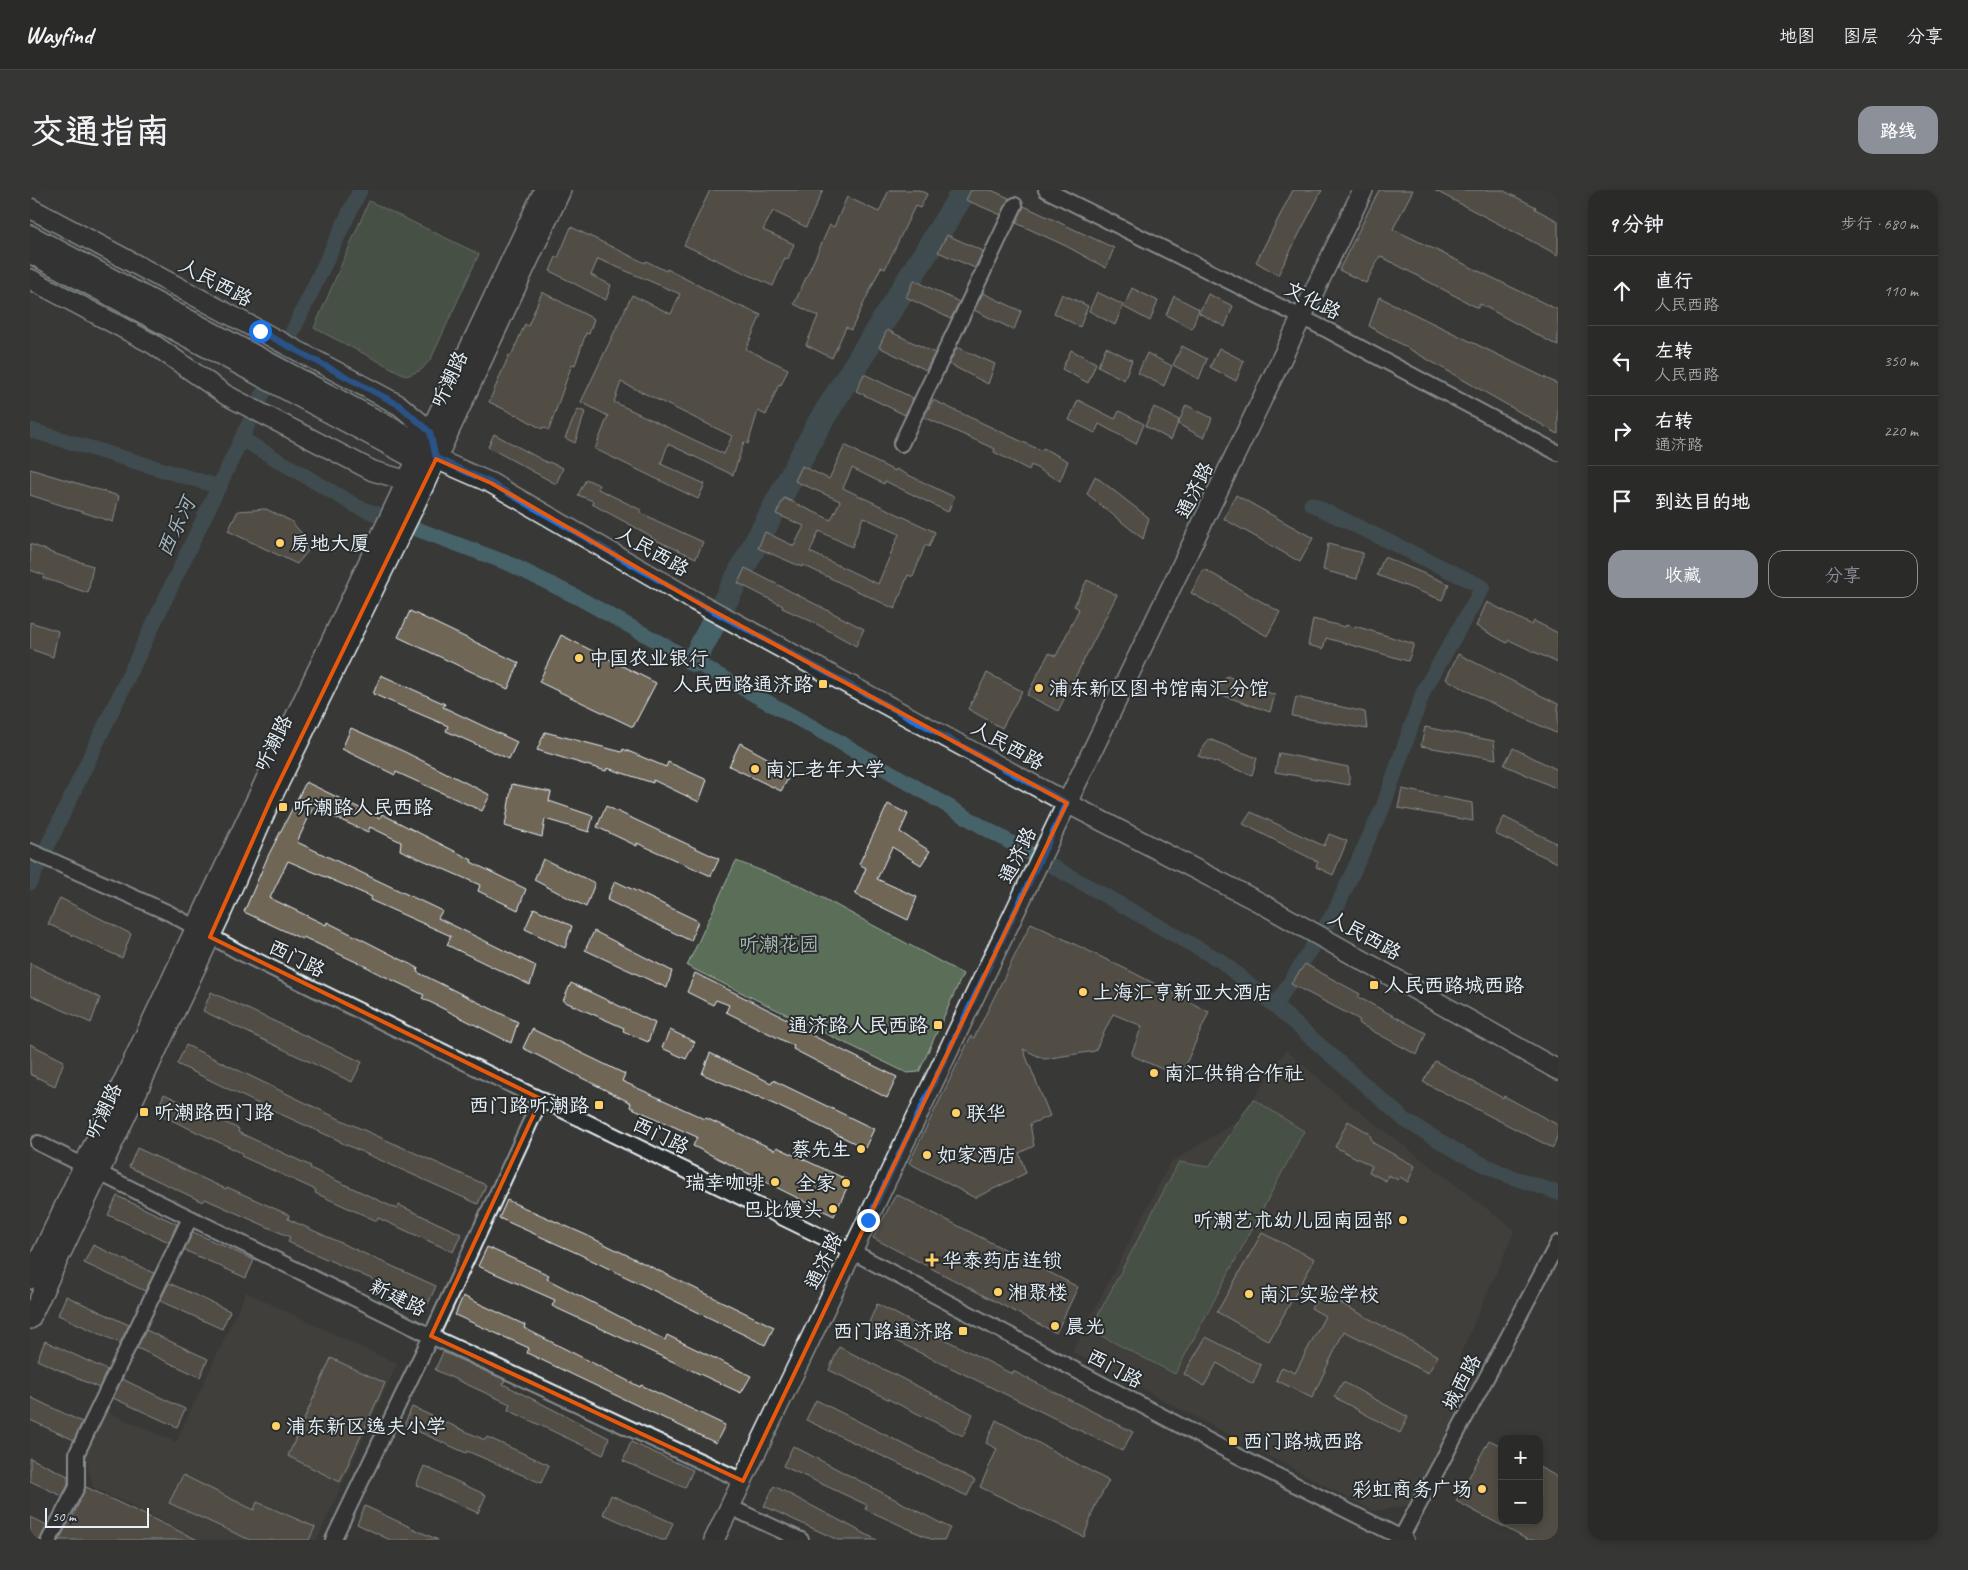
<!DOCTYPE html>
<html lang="zh">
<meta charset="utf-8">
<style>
:root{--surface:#2a2a28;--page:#363634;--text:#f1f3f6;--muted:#a5a7a8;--line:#464645;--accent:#8c9099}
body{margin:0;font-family:Caveat,"LXGW WenKai TC",sans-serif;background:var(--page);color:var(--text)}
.controls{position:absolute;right:15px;bottom:15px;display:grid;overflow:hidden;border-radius:10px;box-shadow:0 2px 8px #0003}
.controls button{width:45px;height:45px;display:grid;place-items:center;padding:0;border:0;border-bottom:1px solid var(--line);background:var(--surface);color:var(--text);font:25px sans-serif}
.scale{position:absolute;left:15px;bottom:12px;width:104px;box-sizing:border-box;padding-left:5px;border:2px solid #e8f1f8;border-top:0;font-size:14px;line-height:18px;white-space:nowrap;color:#e8f1f8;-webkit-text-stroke:4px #2a2d2e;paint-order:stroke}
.stop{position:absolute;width:15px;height:15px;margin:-11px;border:4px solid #1a73e8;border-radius:50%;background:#fff}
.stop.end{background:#1a73e8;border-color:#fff;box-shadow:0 1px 5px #0008}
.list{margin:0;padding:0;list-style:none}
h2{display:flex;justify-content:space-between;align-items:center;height:65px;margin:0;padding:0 20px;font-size:21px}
h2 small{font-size:16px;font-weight:400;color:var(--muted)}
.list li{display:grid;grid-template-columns:32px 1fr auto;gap:15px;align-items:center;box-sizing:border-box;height:70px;padding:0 20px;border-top:1px solid var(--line)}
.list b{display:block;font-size:19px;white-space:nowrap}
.list p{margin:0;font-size:16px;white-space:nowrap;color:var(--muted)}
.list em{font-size:16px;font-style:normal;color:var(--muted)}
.actions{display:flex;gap:10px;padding:15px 20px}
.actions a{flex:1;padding:11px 0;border:1px solid var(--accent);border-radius:15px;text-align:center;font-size:18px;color:var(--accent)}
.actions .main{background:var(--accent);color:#fff}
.icon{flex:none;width:28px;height:28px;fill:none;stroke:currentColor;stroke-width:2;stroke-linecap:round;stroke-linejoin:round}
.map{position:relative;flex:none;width:1528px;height:1350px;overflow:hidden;border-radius:15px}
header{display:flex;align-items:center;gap:30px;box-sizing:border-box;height:70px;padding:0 25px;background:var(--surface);border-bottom:1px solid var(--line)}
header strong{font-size:24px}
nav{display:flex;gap:28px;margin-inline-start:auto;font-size:18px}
.intro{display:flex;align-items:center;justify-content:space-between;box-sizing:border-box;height:120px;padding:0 30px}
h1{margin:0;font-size:35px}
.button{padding:12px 22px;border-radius:15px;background:var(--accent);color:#fff;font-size:18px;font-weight:700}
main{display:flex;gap:30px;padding:0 30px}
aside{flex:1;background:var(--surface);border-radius:15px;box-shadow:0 2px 8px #0003}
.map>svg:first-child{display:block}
</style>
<header>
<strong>Wayfind</strong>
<nav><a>地图</a><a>图层</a><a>分享</a></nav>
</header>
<div class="intro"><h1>交通指南</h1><a class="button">路线</a></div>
<main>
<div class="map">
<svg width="1528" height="1350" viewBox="0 0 1528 1350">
<rect width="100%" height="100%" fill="#383836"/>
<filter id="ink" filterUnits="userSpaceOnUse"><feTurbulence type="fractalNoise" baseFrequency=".02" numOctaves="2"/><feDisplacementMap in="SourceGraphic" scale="10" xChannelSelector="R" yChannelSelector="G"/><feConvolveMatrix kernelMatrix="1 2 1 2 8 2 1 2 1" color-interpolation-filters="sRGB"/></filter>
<g filter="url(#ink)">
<path fill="#484640" d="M1256,860L1314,910L1485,1040L1428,1170L1448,1183L1378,1316L1343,1321L1042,1162L1140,973L1209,930Z
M216,1102L367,1174L287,1350H171L63,1297L54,1261L73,1220L146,1252Z"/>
<path fill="#5a6e59" stroke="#a1b0a8" d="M339,11L449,64L401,169L391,180L377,186L284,138Z
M706,671L769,695L933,784L889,882L877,883L657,776Z
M1223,909L1274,941L1145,1184L1060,1140L1149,972L1179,977Z"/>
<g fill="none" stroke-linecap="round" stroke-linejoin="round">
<path stroke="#47636b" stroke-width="15" d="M0,240L190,297
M212,249L328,317L480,374L547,407L808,551L960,641L1191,771L1245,816L1376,931L1432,964L1476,985L1528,1003
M0,693L330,0
M1245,816L1305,721L1353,617L1394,500L1453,397L1281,314"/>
<path stroke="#47636b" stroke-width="25" d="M664,470L790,232L935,0"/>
</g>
<path fill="#6f6657" stroke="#e8f1f8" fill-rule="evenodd" d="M680,0H793L776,37L743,21L733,40L764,54L758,69L755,68L743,96L654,55Z
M859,0H889L897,4L890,18L885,16L855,79L851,77L821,140L816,137L802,168L776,155L788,126L764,114L800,35L804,37L817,7L849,22Z
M941,0H961L979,8L971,25L936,10Z
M1263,0H1292L1248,85L1226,72Z
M1349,0H1383L1363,39L1528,120V156L1450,114L1448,118L1350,66L1336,93L1309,80Z
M1404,0H1472L1506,17L1505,19L1528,31V65Z
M994,16L1084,58L1076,78L1036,56L986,33Z
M541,37L615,73L616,71L636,81L637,79L698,111L731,125L716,159L758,179L751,195L749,194L736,225L728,221L718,254L714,252L703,285L638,254L631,274L675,294L668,309L565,259L578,226L551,212L602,105L641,124L650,104L568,69L561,85L581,95L576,110L520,81L526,67L528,68ZM591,192L702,246L694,264L584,212Z
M917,45L953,61L945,78L908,62Z
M884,90L929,112L921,129L876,107Z
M1102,98L1128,111L1120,131L1094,117Z
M512,102L564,129L559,144L556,143L545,175L542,174L519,240L513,237L512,239L486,224V225L459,212L479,165L481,166L495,134L498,136Z
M1067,102L1093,115L1085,135L1059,121Z
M953,103L991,121L984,140L944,120Z
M1032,104L1058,116L1050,137L1024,123Z
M1178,104L1203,116L1195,137L1169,123Z
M1144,106L1169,119L1162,139L1136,125Z
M1349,107L1528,194V244L1339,136Z
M857,140L905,163L896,180L849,157Z
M1152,156L1177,169L1169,189L1143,175Z
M927,157L965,174L958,194L919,174Z
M1076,157L1102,170L1094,190L1068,176Z
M1189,158L1214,171L1206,191L1180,177Z
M1041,160L1066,173L1058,193L1032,179Z
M1117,163L1142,176L1134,196L1108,183Z
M834,184L883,208L875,225L826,201Z
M903,210L1012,261L1013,258L1038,271L1030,291L1001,275L999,280L964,262L965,259L894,227Z
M1048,210L1085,229L1089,221L1114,234L1106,254L1069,234L1065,243L1039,230Z
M1156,215L1182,228L1174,248L1148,234Z
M1124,217L1149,230L1141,250L1115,236Z
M548,219L555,222L545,253L535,248Z
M464,244L518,273L519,272L533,278L526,294L458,257Z
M815,255L828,262V263L865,281L866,279L924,307L918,322L855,291L854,294L822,278L813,298L905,342L899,357L895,355L883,387L878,385L865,419L773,375L772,377L728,358L735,342L764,356L774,336L746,324L754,308L801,330L810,311L765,291L772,276L799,289ZM833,327L869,344L848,394L780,362L789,341L822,357Z
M0,279L89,306L83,332L0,305Z
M1065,286L1119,328L1113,349L1057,304Z
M556,289L569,295L568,299L611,320L610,322L627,331L673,352L666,368L621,348V346L562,314L563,311L548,305Z
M1206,305L1283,348L1270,372L1194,329Z
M236,319L261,331L274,346L278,361L267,374L198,341L208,321Z
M0,354L19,361V362L63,376L58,403L13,388L14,385L0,380Z
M1298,354L1333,363L1327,389L1293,380Z
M1354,367L1419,394L1412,410L1347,385Z
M715,378L834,439L826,456L783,432L752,418L753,416L708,393Z
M1174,379L1250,422L1237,446L1161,403Z
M1057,390L1087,405L1028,521L997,505L1019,463L1026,466L1049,419L1044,416Z
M1457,412L1502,435L1504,431L1528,443V473L1479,450L1477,453L1446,436Z
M380,421L489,473L478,499L368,447Z
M1283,429L1315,437L1316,435L1324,438L1325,436L1384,454L1378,471L1296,448L1293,459L1278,455Z
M0,432L28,441L23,467L0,459Z
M531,445L626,493L603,537L509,492Z
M1428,464L1528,514V544L1451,508L1416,489Z
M957,483L992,501L972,538L938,519Z
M351,485L415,514L413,517L487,552L479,569L416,541L418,536L343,504Z
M1197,486L1245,505L1240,522L1186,503Z
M1266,507L1335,522L1337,539L1262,526Z
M1395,537L1464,551L1466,569L1391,556Z
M321,538L375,562L460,605L452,621L366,582L365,585L312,559Z
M515,542L592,562L593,559L636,577L638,572L677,590L669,612L623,590V593L577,578L576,581L507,560Z
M1179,549L1227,568L1222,585L1168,566Z
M710,553L748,574L743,582L758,589L751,601L699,576Z
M1483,558L1528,580V599L1474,575Z
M1249,563L1318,577L1320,595L1245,582Z
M276,592L350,628L352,624L442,670L441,672L496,699L488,720L448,701L450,695L370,660L371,652L340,637L338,642L283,618L267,652L412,721L408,728L506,776L500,795L417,755L421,746L340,710L342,707L258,671L240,708L296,735L297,732L335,751L388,778L387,782L488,832L481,853L392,808L394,805L341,780V779L273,747L272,749L214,722L238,666Z
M482,594L521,602L519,611L563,626L559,642L515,629L512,647L475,636Z
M1372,599L1442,613L1443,631L1368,618Z
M858,614L878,624L870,642L900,661L891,675L862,657L847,689L887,707L878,730L825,704L836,678L829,674Z
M576,616L689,669L681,686L607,653V656L567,637Z
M1221,622L1294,656L1299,644L1317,651L1303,685L1286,677L1288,672L1213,634Z
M1474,627L1528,654V673L1465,644Z
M513,669L565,693L556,717L504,690Z
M585,691L668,731L661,751L577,710Z
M30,708L101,744L92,768L18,734Z
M504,718L542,736L535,758L495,739Z
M1001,733L1102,782L1179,822L1150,887L1101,865L1112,836L1083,824L1065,861L1014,869L993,859L1020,926L1000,934L1004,956L989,963L996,983L945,1008L879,973L941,846L944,848Z
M564,741L642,781L637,798L555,760Z
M0,773L70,808L61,833L0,805Z
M1275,774L1330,804L1328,807L1396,843L1387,865L1328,833L1330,830L1261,794Z
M665,783L761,831L759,834L867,887L857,908L763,859L764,856L696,822L699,815L686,810L683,815L657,802Z
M541,793L625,833L618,852L593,841L594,838L533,811Z
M181,802L332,872L322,892L173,821Z
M502,839L595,884L592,891L675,929L676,928L745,960L747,957L820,991L804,1026L663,956L667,947L600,917L601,913L493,858Z
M640,840L665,852L656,869L632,858Z
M0,854L34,871L25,896L0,884Z
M156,855L305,927L456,995L448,1014L310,952V951L235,917L147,874Z
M680,863L741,893L743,890L844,939L835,958L727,906L726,907L672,884Z
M1405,871L1473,908L1474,906L1528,935V944L1523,958L1393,892Z
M134,904L209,939L208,942L281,976L280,978L367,1019L369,1015L431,1044L423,1062L348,1028L347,1031L285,1003L286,1000L211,966L212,963L126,923Z
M1318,931L1339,943L1343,953L1385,976L1378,992L1370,987L1368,990L1358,985L1356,991L1339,982L1342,976L1305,957Z
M107,958L196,999L197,997L259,1025L258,1029L406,1096L398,1114L258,1052L260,1047L175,1009L173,1012L99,977Z
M866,1004L1048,1097L1026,1143L843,1048Z
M87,1006L147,1034L139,1052L78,1025Z
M477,1010L556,1045L744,1137L735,1155L549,1064L469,1028Z
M163,1042L224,1070L216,1088L154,1060Z
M1232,1043L1285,1069L1239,1151L1187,1122Z
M63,1055L124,1083L115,1101L54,1073Z
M457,1057L519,1085L517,1089L635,1150L637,1145L721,1186L711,1203L522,1116L525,1110L448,1076Z
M139,1093L200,1121L192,1139L130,1111Z
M1292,1103L1408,1166L1398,1183L1314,1141L1282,1208L1246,1190L1252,1177L1265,1183L1295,1126L1281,1118Z
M36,1106L99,1135L90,1153L28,1125Z
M433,1106L495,1135L494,1138L610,1197L611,1195L695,1235L686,1253L497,1163L499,1158L425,1125Z
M847,1114L982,1184L983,1181L1103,1242L1092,1261L837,1137Z
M116,1140L178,1169L170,1187L107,1158Z
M1176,1147L1231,1175L1223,1194L1187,1173L1174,1196L1154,1184Z
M15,1151L77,1180L69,1198L7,1170Z
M809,1157L943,1224L933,1246L799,1180Z
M413,1162L475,1190L473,1194L579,1248L573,1265L478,1220L480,1214L405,1180Z
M301,1168L355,1193L310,1292L258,1266Z
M92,1189L155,1219L147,1237L83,1208Z
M1313,1192L1378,1227L1370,1243L1304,1207Z
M0,1207L52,1232L44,1250L0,1230Z
M786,1210L945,1290L937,1306L776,1230Z
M382,1217L455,1250L457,1247L519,1275L511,1293L437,1261L436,1263L374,1235Z
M966,1230L1079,1291L1065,1316L1054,1347L950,1297L967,1259L956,1253Z
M1459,1250L1472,1256V1331H1509V1277L1528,1287V1350H1498L1426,1311Z
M601,1252L663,1280L655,1298L593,1271Z
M763,1256L920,1338L914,1350H903L835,1319L837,1315L753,1276Z
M0,1268L38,1286V1295L32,1306L0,1291Z
M394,1276L456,1305L448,1323L386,1295Z
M153,1285L224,1320L227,1312L285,1337L279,1350H220L139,1313Z
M744,1296L847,1350H808L734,1316Z
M56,1297L100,1318L168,1350H29L38,1333H40Z
M581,1305L643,1333L636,1350H631L573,1324Z
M335,1316L408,1350H360L327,1334Z
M0,1327L17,1335L10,1350H0Z"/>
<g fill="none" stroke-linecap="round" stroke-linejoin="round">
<g stroke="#e8f1f8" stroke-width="18">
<path id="street" d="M1016,0L1299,141L1528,263
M871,254L985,15
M0,661L139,723L209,762L823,1062L1198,1261L1376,1350
M8,953L401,1146L713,1291
M700,1317L771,1350
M19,1350L47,1297V1263L160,1028
M303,1350L401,1146L511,909
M1370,1350L1528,1053"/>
</g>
<g stroke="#e8f1f8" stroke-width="22">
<path id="secondary" d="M0,18L369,215L400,241L403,253
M0,45L394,255L406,269L461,293L665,411L1037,613L1229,712L1528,880
M0,63L387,270L400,269
M0,89L123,154L196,205L343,281L378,291
M0,1089L514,0
M0,1129L190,726L241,609L383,319L531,0
M684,1350L1037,613L1333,0"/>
</g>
<use href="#street" stroke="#2a2d2e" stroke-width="14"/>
<use href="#secondary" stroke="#2a2d2e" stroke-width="19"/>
</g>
</g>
<g fill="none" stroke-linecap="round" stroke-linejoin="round" filter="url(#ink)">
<path stroke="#1a73e8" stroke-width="6" d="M230,141L369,215L400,242L406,268L461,293L665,411L1037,613L838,1030"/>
</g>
<path d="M0 0H1528V1350H0ZM406,269L461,293L665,411L1037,613L713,1291L401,1146L511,909L180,747L241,609Z" fill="#383836" fill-opacity=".55" fill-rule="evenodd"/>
<path fill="none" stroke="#e8590c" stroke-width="4" stroke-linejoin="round" d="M406,269L461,293L665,411L1037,613L713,1291L401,1146L511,909L180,747L241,609Z"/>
<g fill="#ffd166" stroke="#2a2d2e" stroke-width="2">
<circle cx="250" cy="353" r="5"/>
<circle cx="549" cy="468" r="5"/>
<rect x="788" y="489" width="10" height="10" rx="2.5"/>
<circle cx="1009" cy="498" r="5"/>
<circle cx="725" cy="579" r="5"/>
<rect x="248" y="612" width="10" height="10" rx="2.5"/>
<rect x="1339" y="790" width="10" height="10" rx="2.5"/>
<circle cx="1053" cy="802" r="5"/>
<rect x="903" y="830" width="10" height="10" rx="2.5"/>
<circle cx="1124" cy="883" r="5"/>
<rect x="564" y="910" width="10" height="10" rx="2.5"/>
<rect x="109" y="917" width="10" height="10" rx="2.5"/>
<circle cx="926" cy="923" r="5"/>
<circle cx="831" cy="959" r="5"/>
<circle cx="897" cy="965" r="5"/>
<circle cx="745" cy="992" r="5"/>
<circle cx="816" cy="993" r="5"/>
<circle cx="803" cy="1019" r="5"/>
<circle cx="1373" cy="1030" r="5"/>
<path d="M899.5 1062.5h5v5h5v5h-5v5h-5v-5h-5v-5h5z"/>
<circle cx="968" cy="1102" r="5"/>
<circle cx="1219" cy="1104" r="5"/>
<circle cx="1025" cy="1136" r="5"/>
<rect x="928" y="1136" width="10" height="10" rx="2.5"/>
<circle cx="246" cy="1236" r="5"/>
<rect x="1198" y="1246" width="10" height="10" rx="2.5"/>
<circle cx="1452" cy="1299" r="5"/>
</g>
<g text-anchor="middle" stroke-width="4" stroke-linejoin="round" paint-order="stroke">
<g font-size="20" fill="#e8f1f8" stroke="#2a2d2e">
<text transform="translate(186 92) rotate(28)" y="7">人民西路</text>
<text transform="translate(1283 110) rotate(27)" y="7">文化路</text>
<text transform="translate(419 189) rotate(-65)" y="7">听潮路</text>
<text transform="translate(1164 300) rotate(-64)" y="7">通济路</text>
<text transform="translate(623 361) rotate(30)" y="7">人民西路</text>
<text transform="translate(243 553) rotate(-64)" y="7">听潮路</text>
<text transform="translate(978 555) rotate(29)" y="7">人民西路</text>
<text transform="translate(987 665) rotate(-64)" y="7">通济路</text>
<text transform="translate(1335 745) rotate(29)" y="7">人民西路</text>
<text transform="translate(267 768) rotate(26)" y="7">西门路</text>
<text transform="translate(73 921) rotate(-65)" y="7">听潮路</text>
<text transform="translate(631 945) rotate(26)" y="7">西门路</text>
<text transform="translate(793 1071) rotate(-64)" y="7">通济路</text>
<text transform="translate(368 1107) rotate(26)" y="7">新建路</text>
<text transform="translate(1085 1178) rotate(28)" y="7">西门路</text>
<text transform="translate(1431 1192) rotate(-62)" y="7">城西路</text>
</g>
<g font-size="20" fill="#e8f1f8" stroke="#2a2d2e" text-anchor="start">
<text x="260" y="360">房地大厦</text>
<text x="559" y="475">中国农业银行</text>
<text x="783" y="501" text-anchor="end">人民西路通济路</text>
<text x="1019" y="505">浦东新区图书馆南汇分馆</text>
<text x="735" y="586">南汇老年大学</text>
<text x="263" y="624">听潮路人民西路</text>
<text x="1354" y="802">人民西路城西路</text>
<text x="1063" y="809">上海汇亨新亚大酒店</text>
<text x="898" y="842" text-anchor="end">通济路人民西路</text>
<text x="1134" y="890">南汇供销合作社</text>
<text x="559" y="922" text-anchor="end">西门路听潮路</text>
<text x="124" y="929">听潮路西门路</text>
<text x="936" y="930">联华</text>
<text x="821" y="966" text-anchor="end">蔡先生</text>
<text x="907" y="972">如家酒店</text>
<text x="735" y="999" text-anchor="end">瑞幸咖啡</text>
<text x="806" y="1000" text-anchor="end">全家</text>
<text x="793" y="1026" text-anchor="end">巴比馒头</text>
<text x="1363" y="1037" text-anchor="end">听潮艺术幼儿园南园部</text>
<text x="912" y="1077">华泰药店连锁</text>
<text x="978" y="1109">湘聚楼</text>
<text x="1229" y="1111">南汇实验学校</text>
<text x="1035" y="1143">晨光</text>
<text x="923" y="1148" text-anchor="end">西门路通济路</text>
<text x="256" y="1243">浦东新区逸夫小学</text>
<text x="1213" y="1258">西门路城西路</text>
<text x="1442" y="1306" text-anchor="end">彩虹商务广场</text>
</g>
<g font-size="20" fill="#a8b6b0" stroke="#2a2d2e">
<text x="749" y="761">听潮花园</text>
</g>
<g font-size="21" font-style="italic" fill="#a8b8c0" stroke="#2a2d2e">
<text transform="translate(146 337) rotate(-65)" y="7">西乐河</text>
</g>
</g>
</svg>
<div class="controls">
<button>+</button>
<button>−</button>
</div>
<div class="scale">50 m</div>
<div class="stop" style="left:230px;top:141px"></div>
<div class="stop end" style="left:838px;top:1030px"></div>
</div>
<aside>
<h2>9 分钟<small>步行 · 680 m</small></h2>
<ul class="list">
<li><svg class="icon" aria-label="ahead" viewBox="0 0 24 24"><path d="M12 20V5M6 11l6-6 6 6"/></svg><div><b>直行</b><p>人民西路</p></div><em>110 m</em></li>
<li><svg class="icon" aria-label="left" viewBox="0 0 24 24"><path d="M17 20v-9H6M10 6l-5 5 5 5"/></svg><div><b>左转</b><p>人民西路</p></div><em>350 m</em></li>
<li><svg class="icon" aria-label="right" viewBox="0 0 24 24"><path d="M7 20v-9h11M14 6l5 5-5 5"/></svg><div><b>右转</b><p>通济路</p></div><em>220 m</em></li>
<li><svg class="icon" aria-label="arrive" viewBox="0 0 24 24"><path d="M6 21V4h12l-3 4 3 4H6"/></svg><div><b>到达目的地</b></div></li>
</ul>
<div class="actions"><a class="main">收藏</a><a>分享</a></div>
</aside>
</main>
